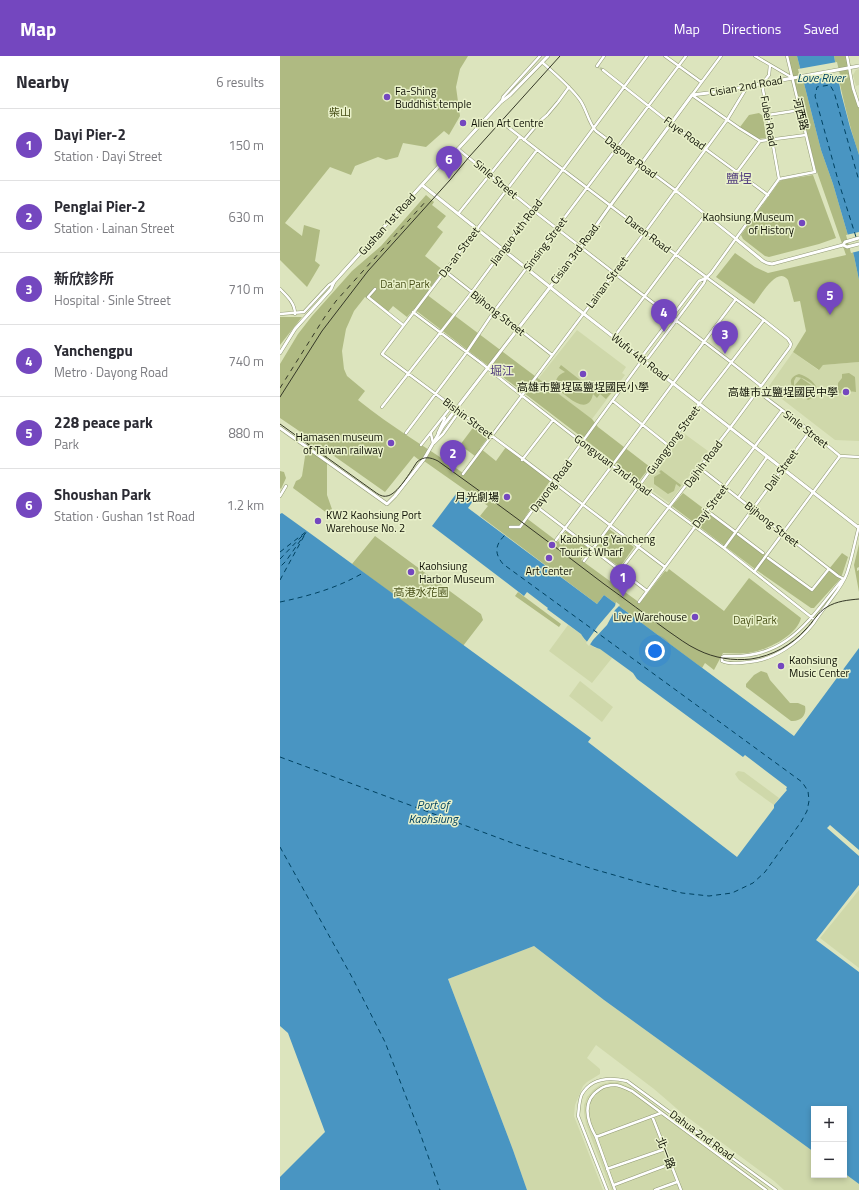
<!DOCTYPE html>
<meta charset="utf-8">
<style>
:root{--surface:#fff;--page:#f2f2f3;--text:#2b2b33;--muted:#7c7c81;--line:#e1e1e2;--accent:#7447bf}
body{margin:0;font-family:"Titillium Web","Noto Sans TC",sans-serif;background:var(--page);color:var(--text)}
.controls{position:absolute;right:12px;bottom:12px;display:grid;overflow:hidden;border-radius:0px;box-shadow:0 2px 6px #0003}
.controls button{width:36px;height:36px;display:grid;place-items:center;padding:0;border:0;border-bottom:1px solid var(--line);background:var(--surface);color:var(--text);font:20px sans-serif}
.you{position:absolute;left:375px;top:595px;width:14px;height:14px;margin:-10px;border:3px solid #fff;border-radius:50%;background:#1a73e8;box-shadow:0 0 0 6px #1a73e833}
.badge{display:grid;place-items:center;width:26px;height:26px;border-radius:50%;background:var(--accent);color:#fff;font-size:13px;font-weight:700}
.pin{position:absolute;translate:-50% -33px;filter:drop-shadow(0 1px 2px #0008)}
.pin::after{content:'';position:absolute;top:21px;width:14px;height:12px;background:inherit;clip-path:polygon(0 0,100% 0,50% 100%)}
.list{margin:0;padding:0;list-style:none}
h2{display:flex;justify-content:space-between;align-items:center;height:52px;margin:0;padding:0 16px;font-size:17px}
h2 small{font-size:13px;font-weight:400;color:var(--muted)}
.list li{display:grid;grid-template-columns:26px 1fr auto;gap:12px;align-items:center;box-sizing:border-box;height:72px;padding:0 16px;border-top:1px solid var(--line)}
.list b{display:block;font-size:15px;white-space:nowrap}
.list p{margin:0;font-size:13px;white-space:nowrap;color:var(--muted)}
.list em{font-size:13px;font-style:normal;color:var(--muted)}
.map{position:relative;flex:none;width:579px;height:1134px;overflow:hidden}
header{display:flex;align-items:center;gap:24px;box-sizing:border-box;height:56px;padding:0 20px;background:var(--accent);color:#fff}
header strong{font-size:19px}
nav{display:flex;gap:22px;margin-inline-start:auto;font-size:14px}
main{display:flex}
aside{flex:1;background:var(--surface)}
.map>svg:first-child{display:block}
</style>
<header>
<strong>Map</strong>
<nav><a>Map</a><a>Directions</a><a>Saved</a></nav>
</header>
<main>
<aside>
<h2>Nearby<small>6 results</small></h2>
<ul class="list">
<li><span class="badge">1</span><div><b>Dayi Pier-2</b><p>Station · Dayi Street</p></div><em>150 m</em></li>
<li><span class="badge">2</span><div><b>Penglai Pier-2</b><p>Station · Lainan Street</p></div><em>630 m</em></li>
<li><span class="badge">3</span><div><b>新欣診所</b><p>Hospital · Sinle Street</p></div><em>710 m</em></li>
<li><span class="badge">4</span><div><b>Yanchengpu</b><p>Metro · Dayong Road</p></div><em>740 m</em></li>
<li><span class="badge">5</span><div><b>228 peace park</b><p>Park</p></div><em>880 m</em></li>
<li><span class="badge">6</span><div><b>Shoushan Park</b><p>Station · Gushan 1st Road</p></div><em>1.2 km</em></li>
</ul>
</aside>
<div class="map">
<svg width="579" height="1134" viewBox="0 0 579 1134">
<rect width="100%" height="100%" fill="#dce4bd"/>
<path fill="#cfd8aa" d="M579,13V29L576,30L573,19L576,14Z
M297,274L346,311L342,317L345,319L312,363L258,323Z
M513,296L538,314L543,309L579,306V385L555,384L489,333V330Z
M402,376L428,395L389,447L363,428Z
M288,569L301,578L304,583L315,592H320L332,602L312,627L269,595Z
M300,625L333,651L322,666L289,640Z
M458,715L464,716L499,742L494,749L459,724L455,718Z
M579,834V912L540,882Z
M254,890L324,944L534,1096V1119H564V1117L579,1128V1134H504L494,1125L403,1058L374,1033L316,989L307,1002L320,1013V1018L307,1026L303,1030L295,1049L294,1060L323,1134H247L233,1094L168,923Z
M330,1026H338L352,1032L489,1134H331L306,1068L304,1057V1049L307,1041L313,1034L320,1029Z"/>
<path fill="#afba82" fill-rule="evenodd" d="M0,0H188L180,13L176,31L180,60L169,79L164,75L146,91L123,87L118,101L106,104L98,101L75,110L71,119L50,111L5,167L22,180L24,169L40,174L35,205L40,209L27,231L0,204Z
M507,0H517L541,94L553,128L574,200L579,224V306L543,309L539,314L513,296L526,275L520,245L514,246L508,224C497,209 480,241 474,248L436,221L455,197L475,211L488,217L566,199L536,113Z
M554,0H566L579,50V99C568,66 561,34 554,0Z
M479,57L483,60L486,82L478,83L460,71L469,59Z
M533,119L556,182L539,188L489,201L485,200L463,183L461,179L499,126L502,124Z
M146,139L154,146L152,149L166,160L157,171L163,176L145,200L163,214L146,238L312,363L318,371L370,411L359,425L134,253L127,261L113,250L107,257L85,241L74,255L66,273L62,295L64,313L67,320L85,335L78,344C111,371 148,392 183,417L195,400L180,389L195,369L209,380L200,392L216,405L226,391L270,425L245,461L278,486L286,475L309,492L301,504L360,547L385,515L387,516L389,513L444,555L469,522L521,562C517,580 485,595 468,597C460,598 451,597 443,597L434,614L425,607L422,612L324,539L317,548L200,460L208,450L144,405L143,407L134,400L105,436L47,395V439L53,456L51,460L13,432L16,425L20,423L22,420L28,381L0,362V308L18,278L32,260L72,215L101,190Z
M0,261H22L0,289Z
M281,309L318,338L325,329L333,335L326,343L320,338L317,342L313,338C308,362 286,339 276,332C275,324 277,319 285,316L279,312Z
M569,317L575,321L576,336C570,334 565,338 558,337V327L562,322V318Z
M519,318C527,320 537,327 538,336L536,340L528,344C519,340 500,324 519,318ZM516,321C522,321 531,326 535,331C536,334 535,336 534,338C527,343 524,338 518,334L527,340L534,331L521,322L514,330V325Z
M381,414L401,429L400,431L396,428L394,435L388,438L374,428V421L381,417L379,416Z
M0,415L4,416L6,422L1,433L0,432Z
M403,437L532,534L562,497L568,501L561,522L534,552H531L475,513L392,450Z
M329,473L354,491L340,511L314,493Z
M95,480L201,558L203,564L183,590L72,508Z
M579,488V511L577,512V515L579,514V536L574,509Z
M238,536L281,568L279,571L235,540Z
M481,615L487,617L490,624L510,647H518L525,650C527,659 521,666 511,665L466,631V628L474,619Z"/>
<path fill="#4995c2" d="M517,0H554L561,37L570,71L579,99V224L574,200L553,128L541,94Z
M179,434L193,445L188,452L317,548L324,539L514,680L579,592V829L536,884L579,916V1128L564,1117V1053H534V1096L324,944L254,890L168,923L233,1094L247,1134H0V1121L45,1076L8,977L0,970V458L2,457L27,475L311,682L308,686L457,801L494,752V749L507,734L506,733L507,731L465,699L463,701L357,623L353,617L320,593C312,591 305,585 301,578L267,553L268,552L247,536L244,540L152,470Z"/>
<path fill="#dce4bd" d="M557,6L560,19L521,25L518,13Z
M579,176V195L571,197L566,179Z
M336,546L340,549L335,554L327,569L313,584L309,590L306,587L318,570L335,550Z
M550,769L579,794V800L547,772Z"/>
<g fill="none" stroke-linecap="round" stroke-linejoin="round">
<path stroke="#004261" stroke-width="1" stroke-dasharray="5 4" stroke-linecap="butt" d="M576,181L558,124L535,40L537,31L550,29L554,36L579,125
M0,496L27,475L6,505L0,511
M0,503L23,479
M0,524L24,480
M0,546C29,540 57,532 83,517
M0,701L235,788L313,813L355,825L402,837L429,840L452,837L473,827L485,816L521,766L527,755L529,745L528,735L522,726L223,508C214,497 215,489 225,479
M0,791L73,923L105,986L140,1077L160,1134"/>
<path stroke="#bdc4a1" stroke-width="2.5" stroke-dasharray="2.5 1" stroke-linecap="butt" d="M317,10L323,14"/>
<g stroke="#929a76" stroke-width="3.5">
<path id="minor" d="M385,0L421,26
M441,0L412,39L459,72L480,85L526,79
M475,0L511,21
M567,0L573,32L579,50
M262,6C275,18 290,30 300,44C307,54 308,66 316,75L395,134L456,183
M490,9L489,19L482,28L499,123
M317,10L324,0
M323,14L390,67L488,139
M222,45L223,41L260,0
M488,59L520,54
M224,68L269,103L348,163L484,264L508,283L511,288L510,291L450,372L332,525
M244,84L260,65L267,59L278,46L289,31
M178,93L253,154L334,217L452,307L481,330
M257,94L102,298L243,403L385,511
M457,116L480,85
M178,158L240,81
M165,215L272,299
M0,233C7,240 15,247 15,258
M95,233L88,241L123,269
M133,256L200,306L226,327L318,399L444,492L535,564
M0,258L24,256L49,229L54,226
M334,281L426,158
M363,303L368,302L424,227L426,222
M477,335L530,375L560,400L579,401
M333,345L389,390
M102,351L192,236L367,0
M126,377L184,300L215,254L406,0
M158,377L165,362
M151,378L153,387
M154,387L163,378L178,357L176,353
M141,389L171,351L174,352
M242,404L273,364
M420,412L558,520L564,523
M183,418L365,176L447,64L467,31
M0,440L6,430
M458,442L487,401
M256,450L367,535
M426,454L454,475
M230,471H240L360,307L363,303V299L419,225L426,222L431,217L499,123L535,116L507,0
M458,478L483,497
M276,484C337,404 396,323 456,243
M444,492L530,375
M488,502L532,534L548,514
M304,505L419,348L484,264
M474,516L560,400
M564,523L561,525C526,568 505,604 444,600L442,601V605C449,609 461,607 469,606C494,604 518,587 533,568C537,562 541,556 546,550C553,540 563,529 567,517C572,502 575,485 579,470
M359,546L502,354
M372,1060L401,1134
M316,1081L381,1057
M327,1113L385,1093
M334,1129L390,1108
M327,1134L298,1060C299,1053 299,1044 302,1038C312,1021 330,1021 347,1025L496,1134
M335,1134L316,1081C307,1065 301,1045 320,1033C324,1030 329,1029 335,1029C340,1029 347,1033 352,1035L486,1134
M375,1134L397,1126"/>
</g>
<g stroke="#929a76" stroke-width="4">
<path id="tertiary" d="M142,129L295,251L579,472
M456,183L483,205L487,207L492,208L563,189L567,191L579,188
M563,189L565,186L579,182
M0,297L15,273L51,233L54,226L159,110L178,93L221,46L230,39L268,0
M0,372L107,448L115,440L144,403L163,370L301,191L330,150L412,39L436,36L579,10"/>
</g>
<use href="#minor" stroke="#fff" stroke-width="2.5"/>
<use href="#tertiary" stroke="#fff" stroke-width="3"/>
<path stroke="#353827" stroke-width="1" d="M0,341L42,275L88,215L170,124L189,101L280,0
M0,368L95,436C99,439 103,441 107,440C117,439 131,415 137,406C144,400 150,401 158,405C214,445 269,486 324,528C345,543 366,559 388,575C397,581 407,589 418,594C434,602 453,605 471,603C492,600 512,589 526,573C533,566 538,556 547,551C557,545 568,544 579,543"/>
<path stroke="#353827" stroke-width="1" stroke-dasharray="5 5" stroke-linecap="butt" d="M0,332L44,262L56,245L147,144"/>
</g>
<g fill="#7447bf" stroke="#e9f1ca" stroke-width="1.5">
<circle cx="107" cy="41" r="4"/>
<circle cx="183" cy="67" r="4"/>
<circle cx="522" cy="167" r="4"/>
<circle cx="303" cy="318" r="4"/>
<circle cx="566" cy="336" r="4"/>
<circle cx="111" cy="387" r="4"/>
<circle cx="227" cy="441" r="4"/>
<circle cx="38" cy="465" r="4"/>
<circle cx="272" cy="489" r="4"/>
<circle cx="269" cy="502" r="4"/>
<circle cx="131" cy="516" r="4"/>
<circle cx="415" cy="561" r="4"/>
<circle cx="501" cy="610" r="4"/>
</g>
<g text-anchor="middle" stroke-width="3" stroke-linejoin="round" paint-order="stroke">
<g font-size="11" fill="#0e1004" stroke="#e9f1ca">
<text transform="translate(466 30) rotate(-10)" y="4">Cisian 2nd Road</text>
<text transform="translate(521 58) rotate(76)" y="4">河西路</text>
<text transform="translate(489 65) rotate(80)" y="4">Fubei Road</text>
<text transform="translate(405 77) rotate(36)" y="4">Fuye Road</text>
<text transform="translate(351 101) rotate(37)" y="4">Dagong Road</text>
<text transform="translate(216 123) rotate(40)" y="4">Sinle Street</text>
<text transform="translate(107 168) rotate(-48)" y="4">Gushan 1st Road</text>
<text transform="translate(236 176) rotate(-53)" y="4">Jianguo 4th Road</text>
<text transform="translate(368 178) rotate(37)" y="4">Daren Road</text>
<text transform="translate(265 188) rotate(-53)" y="4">Sinsing Street</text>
<text transform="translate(179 196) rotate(-53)" y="4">Da-an Street</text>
<text transform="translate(295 197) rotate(-53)" y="4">Cisian 3rd Road.</text>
<text transform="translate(327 226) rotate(-53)" y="4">Lainan Street</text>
<text transform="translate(218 257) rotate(38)" y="4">Bijhong Street</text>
<text transform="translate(360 301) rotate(38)" y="4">Wufu 4th Road</text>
<text transform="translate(188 362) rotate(37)" y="4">Bishin Street</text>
<text transform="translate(526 373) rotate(38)" y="4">Sinle Street</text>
<text transform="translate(393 384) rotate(-54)" y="4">Guangrong Street</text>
<text transform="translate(423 408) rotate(-53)" y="4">Dajhih Road</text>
<text transform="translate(333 409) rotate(37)" y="4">Gongyuan 2nd Road</text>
<text transform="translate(501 414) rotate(-54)" y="4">Dali Street</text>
<text transform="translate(271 430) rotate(-53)" y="4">Dayong Road</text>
<text transform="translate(430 450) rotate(-53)" y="4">Dayi Street</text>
<text transform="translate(492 468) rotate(38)" y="4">Bijhong Street</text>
<text transform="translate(422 1079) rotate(36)" y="4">Dahua 2nd Road</text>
<text transform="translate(386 1097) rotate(69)" y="4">北一路</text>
</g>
<g font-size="11" fill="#0e1004" stroke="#e9f1ca" text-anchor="start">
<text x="115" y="39">Fa-Shing<tspan x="115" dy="13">Buddhist temple</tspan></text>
<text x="191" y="71">Alien Art Centre</text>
<text x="514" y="165" text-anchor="end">Kaohsiung Museum<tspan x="514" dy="13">of History</tspan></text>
<text x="303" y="335" text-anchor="middle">高雄市鹽埕區鹽埕國民小學</text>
<text x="558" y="340" text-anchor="end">高雄市立鹽埕國民中學</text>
<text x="103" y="385" text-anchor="end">Hamasen museum<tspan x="103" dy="13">of Taiwan railway</tspan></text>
<text x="219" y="445" text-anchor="end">月光劇場</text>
<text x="46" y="463">KW2 Kaohsiung Port<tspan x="46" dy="13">Warehouse No. 2</tspan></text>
<text x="280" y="487">Kaohsiung Yancheng<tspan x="280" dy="13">Tourist Wharf</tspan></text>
<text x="139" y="514">Kaohsiung<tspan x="139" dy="13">Harbor Museum</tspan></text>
<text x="269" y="519" text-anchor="middle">Art Center</text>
<text x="407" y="565" text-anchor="end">Live Warehouse</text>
<text x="509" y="608">Kaohsiung<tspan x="509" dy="13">Music Center</tspan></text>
</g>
<g font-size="11" fill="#495119" stroke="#e9f1ca">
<text x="60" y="60">柴山</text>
<text x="125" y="232">Da'an Park</text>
<text x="141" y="540">高港水花園</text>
<text x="475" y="568">Dayi Park</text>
</g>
<g font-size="12" font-style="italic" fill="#004261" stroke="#e9f1ca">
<text x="541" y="26">Love River</text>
<text x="153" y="753">Port of<tspan x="153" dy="14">Kaohsiung</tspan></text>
</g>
<g font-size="12" fill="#564280" stroke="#e9f1ca">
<text x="222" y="319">堀江</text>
</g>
<g font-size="13" fill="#564280" stroke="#e9f1ca">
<text x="459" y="127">鹽埕</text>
</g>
</g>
</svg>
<div class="controls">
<button>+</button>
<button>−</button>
</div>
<div class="you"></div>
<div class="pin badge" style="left:343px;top:541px">1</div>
<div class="pin badge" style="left:173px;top:417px">2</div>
<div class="pin badge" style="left:445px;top:298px">3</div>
<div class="pin badge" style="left:384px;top:276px">4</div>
<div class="pin badge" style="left:550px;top:259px">5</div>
<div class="pin badge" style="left:169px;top:123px">6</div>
</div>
</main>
